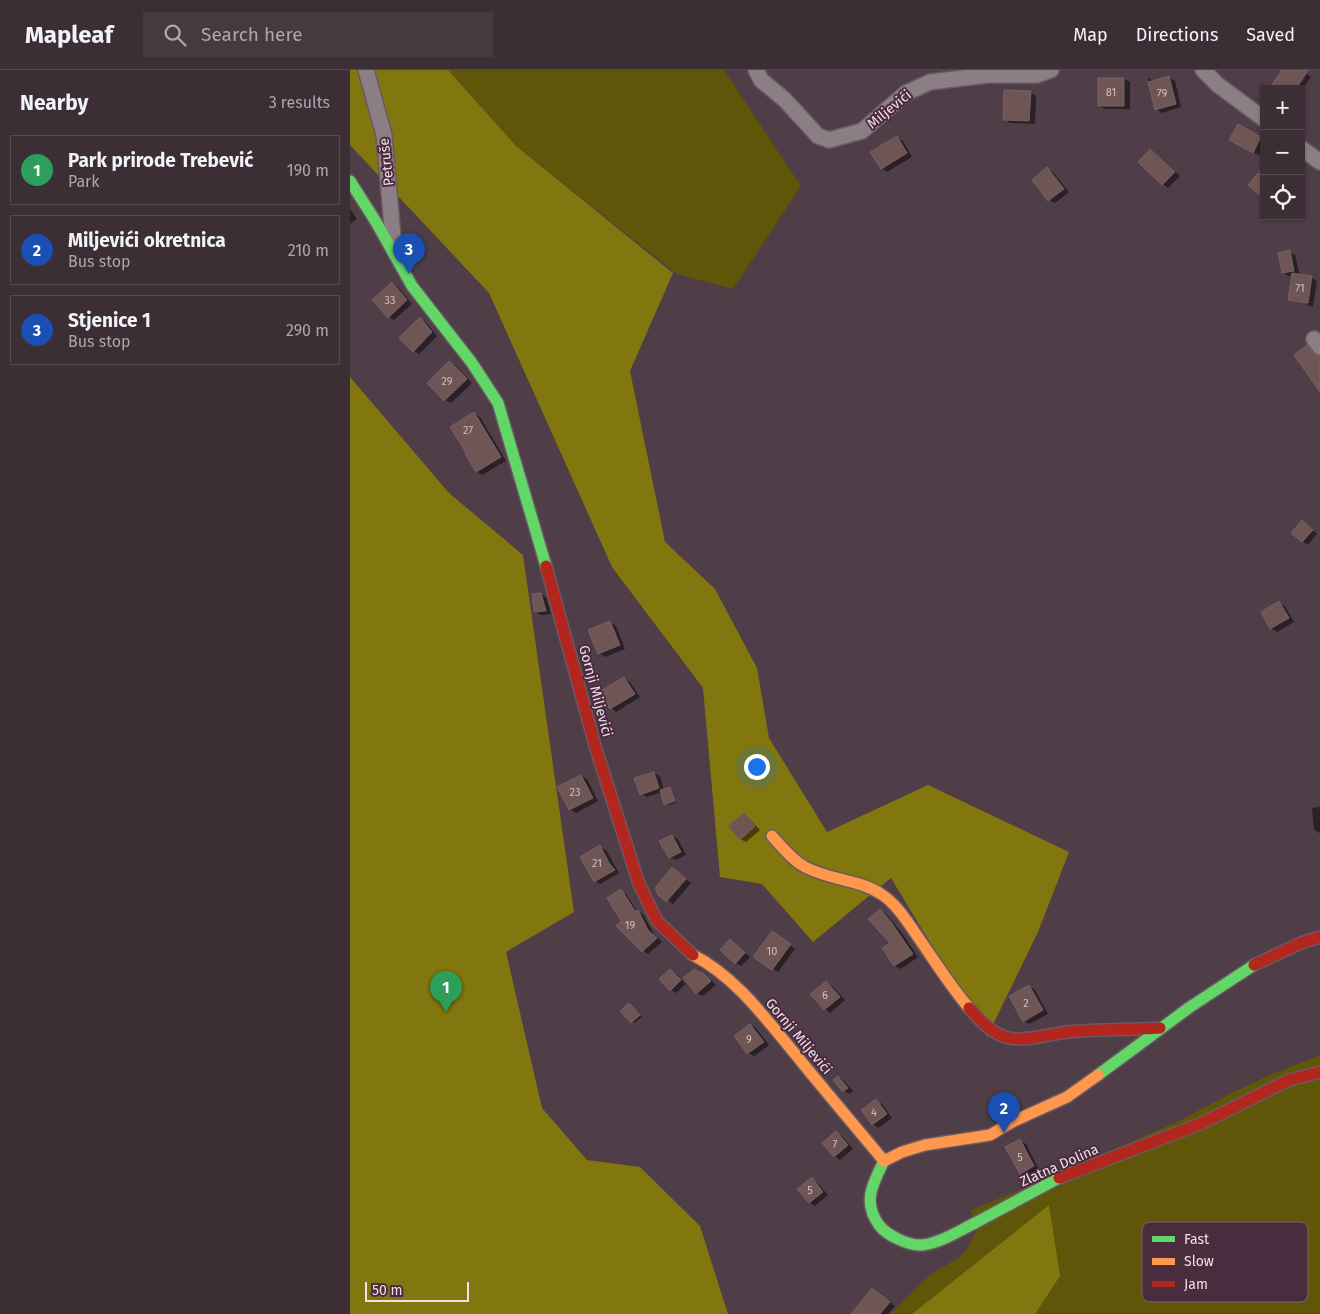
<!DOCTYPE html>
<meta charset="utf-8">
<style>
:root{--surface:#3b2e35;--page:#463a41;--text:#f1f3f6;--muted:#aca8ad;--line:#544a50;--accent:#8abfa5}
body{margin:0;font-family:"Fira Sans",sans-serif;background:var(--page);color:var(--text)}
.controls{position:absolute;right:15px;top:15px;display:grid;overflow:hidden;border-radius:0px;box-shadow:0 1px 4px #0004}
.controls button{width:45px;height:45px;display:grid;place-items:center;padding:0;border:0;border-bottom:1px solid var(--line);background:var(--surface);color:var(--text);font:25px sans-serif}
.scale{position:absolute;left:15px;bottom:12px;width:104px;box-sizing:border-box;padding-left:5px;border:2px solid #f2dee9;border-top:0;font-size:14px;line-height:18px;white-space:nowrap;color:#f2dee9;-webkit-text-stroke:4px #4b2c3e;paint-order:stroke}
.you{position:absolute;left:406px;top:696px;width:18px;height:18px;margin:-12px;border:4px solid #fff;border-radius:50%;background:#1a73e8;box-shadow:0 0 0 8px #1a73e833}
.badge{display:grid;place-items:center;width:32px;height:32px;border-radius:50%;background:var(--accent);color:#fff;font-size:16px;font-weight:700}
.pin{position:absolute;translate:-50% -41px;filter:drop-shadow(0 1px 2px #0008)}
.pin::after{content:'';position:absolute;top:26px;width:18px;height:15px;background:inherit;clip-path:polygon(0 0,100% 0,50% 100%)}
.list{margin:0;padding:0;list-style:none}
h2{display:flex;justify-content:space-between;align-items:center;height:65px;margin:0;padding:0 20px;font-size:21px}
h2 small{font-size:16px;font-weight:400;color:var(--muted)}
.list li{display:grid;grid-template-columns:32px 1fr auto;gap:15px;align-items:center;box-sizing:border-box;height:70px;margin:0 10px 10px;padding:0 10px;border:1px solid var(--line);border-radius:0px}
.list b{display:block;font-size:19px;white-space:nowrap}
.list p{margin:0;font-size:16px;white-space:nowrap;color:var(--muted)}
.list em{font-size:16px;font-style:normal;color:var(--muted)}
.icon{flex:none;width:28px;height:28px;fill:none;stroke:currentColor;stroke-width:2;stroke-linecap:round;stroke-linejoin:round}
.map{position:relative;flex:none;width:970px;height:1244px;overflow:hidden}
header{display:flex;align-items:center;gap:30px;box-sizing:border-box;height:70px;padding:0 25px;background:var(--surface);border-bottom:1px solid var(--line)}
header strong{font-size:24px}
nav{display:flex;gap:28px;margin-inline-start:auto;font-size:18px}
.search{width:350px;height:45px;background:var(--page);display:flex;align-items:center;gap:12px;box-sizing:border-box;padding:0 18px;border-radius:0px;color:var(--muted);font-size:19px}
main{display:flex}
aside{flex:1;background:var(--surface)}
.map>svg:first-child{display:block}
</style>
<header>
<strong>Mapleaf</strong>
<div class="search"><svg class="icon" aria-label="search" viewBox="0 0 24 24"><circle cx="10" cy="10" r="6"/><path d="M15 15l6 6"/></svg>Search here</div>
<nav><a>Map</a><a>Directions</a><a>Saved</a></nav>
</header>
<main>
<aside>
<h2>Nearby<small>3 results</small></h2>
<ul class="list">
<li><span class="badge" style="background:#2e9e5b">1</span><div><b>Park prirode Trebević</b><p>Park</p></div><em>190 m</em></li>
<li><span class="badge" style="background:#1a4fb4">2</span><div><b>Miljevići okretnica</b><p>Bus stop</p></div><em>210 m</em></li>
<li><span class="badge" style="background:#1a4fb4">3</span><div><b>Stjenice 1</b><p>Bus stop</p></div><em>290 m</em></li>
</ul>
</aside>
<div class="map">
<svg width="970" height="1244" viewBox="0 0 970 1244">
<rect width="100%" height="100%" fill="#4f3d47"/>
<path fill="#5f560a" d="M98,0H374L451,116L383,219L327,204L166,76Z
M970,985V1244H540L581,1204L608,1188L615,1182L627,1160L621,1140L711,1103L831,1050L881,1023L920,1005Z"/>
<path fill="#81770e" d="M0,0H98L166,76L323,203L280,301L315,472L365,519L407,598L419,668L477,762L578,715L719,782L688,862L637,967L541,808L463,872L412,814L370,807L353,618L262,497L139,223L0,75Z
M0,307L99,423L173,485L224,842L156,882L192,1038L237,1090L290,1097L350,1156L378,1244H0Z
M699,1135L710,1206L685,1244H562Z"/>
<path fill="#0007" d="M957,4L961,7L951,21V19H947Z
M798,8L807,13L819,8L825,11L831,37L812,43L806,39Z
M774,9L780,12V39H755L750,36Z
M681,23L686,26L685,54L660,53L654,49Z
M888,56L914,70V76L909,85L881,70Z
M547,67L553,71L562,87L537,102L532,98Z
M801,80L806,84L830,106L818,118L813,114L789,92Z
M698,99L703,102L719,122L705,133L699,130Z
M0,139L7,149L0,154Z
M940,182L945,185L950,206L962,208L967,211L963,237L958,235L942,214L943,205L939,206L933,203Z
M42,213L48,217L62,234L44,250L39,247Z
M70,248L76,252L87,266L69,284L64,281Z
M99,293L105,296L122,313L101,333L95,330L79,313Z
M124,344L130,347L156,391L132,405L126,401Z
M958,455L967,464L958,475L952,471Z
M190,524L196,527L201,544L191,545L185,541Z
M929,533L935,536L944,552L927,562L921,558Z
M260,552L266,556L275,579L255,587L249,583Z
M274,608L280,612L290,627L266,642L261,638Z
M304,703L310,706L314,720L320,718L322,720L326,733L318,735L315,734L312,722L297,727L291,724Z
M231,706L237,709L248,731L226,743L220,739L209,718Z
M970,737V763L964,760L962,738Z
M394,744L399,748L410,760L396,772L390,769Z
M322,766L328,769L336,785L326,790L320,787Z
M250,777L256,780L269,803L250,814L245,811Z
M322,799L341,813L323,834L309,824Z
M271,821L276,824L287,841L293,844L304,864L312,872L298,884L293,881L273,852Z
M530,840L536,844L552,863L568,887L551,899L545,896L534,878L542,873Z
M428,866L445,879L428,902L423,899Z
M380,871L400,887L391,896L386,893Z
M320,900L326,904L336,914L326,923L321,920Z
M344,901L360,909L366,915L353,926L347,923Z
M476,912L482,916L495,930L480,943L475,939Z
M679,916L685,920L698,944L679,954L674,951Z
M279,934L292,947L284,953L272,941Z
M400,955L406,958L419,975L404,986L398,983Z
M489,1007L494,1011L503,1021L500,1024L494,1021Z
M526,1031L532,1034L542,1048L528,1058L523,1054Z
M486,1062L492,1066L503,1079L490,1090L485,1086Z
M670,1071L676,1074L689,1100L676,1107L671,1103Z
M462,1108L467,1112L478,1125L465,1136L459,1132Z
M528,1223L545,1236L538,1244H518Z"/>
<path fill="#6f5654" stroke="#726265" d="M932,0H958L945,19H919Z
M819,6L826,34L805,40L798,12Z
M748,8H774V36H748Z
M654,20L681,21L679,51L653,50Z
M888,54L911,67L903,83L879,70Z
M547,66L557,83L531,99L520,82Z
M800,79L825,102L812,115L788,92Z
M914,96V129L898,115Z
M697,97L714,119L698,131L682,110Z
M940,180L944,201L932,203L928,183Z
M942,203L962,206L958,233L938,230Z
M42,212L57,230L38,248L22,230Z
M70,247L82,262L63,282L49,268Z
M957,275L963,283L970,286V322L944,285Z
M99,291L117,309L94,331L77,313Z
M124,342L151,387L126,402L115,384L116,383L100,357Z
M952,450L963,460L952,472L941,463Z
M191,523L196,541L184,542L182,524Z
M929,531L939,548L920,559L911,542Z
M260,551L270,575L248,584L238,560Z
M274,607L285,624L260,639L249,622Z
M304,702L309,718L290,725L284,708Z
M231,705L243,728L219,740L207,717Z
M320,717L325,731L314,735L310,720Z
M394,743L405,756L390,770L378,756Z
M322,765L331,782L319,788L309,771Z
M250,775L259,793L265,800L244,812L230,787Z
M322,797L336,809L316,832L308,825L305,818Z
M271,819L285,841L288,840L298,860L307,868L292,882L266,856L271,851L257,828Z
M530,839L541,852L563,884L544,896L532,878L540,873L518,849Z
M422,861L441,874L422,900L403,887Z
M380,869L395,883L385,894L370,880Z
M320,899L331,910L320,921L309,909Z
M344,899L354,904L361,911L346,924L333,908Z
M476,911L490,927L474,940L460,924Z
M679,915L693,940L673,952L659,926Z
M279,933L290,945L281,953L270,941Z
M400,954L414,972L397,984L384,966Z
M488,1006L498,1018L493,1022L483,1010Z
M526,1029L537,1044L522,1055L511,1040Z
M486,1061L498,1075L484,1087L472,1073Z
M670,1069L684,1096L670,1104L655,1077Z
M462,1107L473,1122L459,1133L447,1119Z
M522,1218L540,1232L530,1244H501Z"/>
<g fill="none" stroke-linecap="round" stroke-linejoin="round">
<g stroke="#695a62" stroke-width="18">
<path id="street" d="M16,0L34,65L44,179
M406,0L411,10L435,30L468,66L479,70L512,61L556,23L580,12L638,5H687L701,0
M853,0L868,15L914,49
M951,78L970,92
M964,269L970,277"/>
</g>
<g stroke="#695a62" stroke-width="14">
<path id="fast" d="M0,111L26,152L62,216L122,293L148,333L196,496
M748,1005L840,937L904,895
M534,1091C523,1113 512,1132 529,1155C536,1165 559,1176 572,1175C590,1173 609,1161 625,1153C653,1138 681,1123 709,1108"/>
</g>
<g stroke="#695a62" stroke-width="14">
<path id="slow" d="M422,766C432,777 442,790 455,797C479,810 508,809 531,824C547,834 559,854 570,870C586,893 601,917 619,938
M343,885C386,907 416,949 446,985C475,1021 505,1056 534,1091
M534,1091L552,1082L575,1075L640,1065L664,1051L717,1027L748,1005"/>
</g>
<g stroke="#695a62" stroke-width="14">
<path id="jam" d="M196,496L246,679L289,814L307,851L343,885
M904,895L951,873L970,867
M619,938C630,951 642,964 659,968C675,972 700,964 717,962C748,959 779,960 810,958
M709,1108L850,1054L939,1010L970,1002"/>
</g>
<use href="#street" stroke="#8b7e85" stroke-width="15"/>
<use href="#fast" stroke="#63d668" stroke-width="11"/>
<use href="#slow" stroke="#ff974d" stroke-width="11"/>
<use href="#jam" stroke="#b3261e" stroke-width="11"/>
</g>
<g text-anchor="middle" stroke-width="4" stroke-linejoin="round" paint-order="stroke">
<g font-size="11" fill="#d1bcc4">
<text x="761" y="26">81</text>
<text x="812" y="27">79</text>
<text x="950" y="222">71</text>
<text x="40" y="234">33</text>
<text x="97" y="315">29</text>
<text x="118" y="364">27</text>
<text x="225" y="726">23</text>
<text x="247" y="797">21</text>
<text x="280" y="859">19</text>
<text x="422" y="885">10</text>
<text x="475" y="929">6</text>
<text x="676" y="937">2</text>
<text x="399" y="973">9</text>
<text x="524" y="1046">4</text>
<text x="485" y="1078">7</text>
<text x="670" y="1091">5</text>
<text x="460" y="1124">5</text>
</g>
<g font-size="14" fill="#f2dee9" stroke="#4b2c3e">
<text transform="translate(539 39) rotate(-39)" y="5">Miljevići</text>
<text transform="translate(36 92) rotate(-96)" y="5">Petruše</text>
<text transform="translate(246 621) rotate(75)" y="5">Gornji Miljevići</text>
<text transform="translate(449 966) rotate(50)" y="5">Gornji Miljevići</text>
<text transform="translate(709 1095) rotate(-24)" y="5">Zlatna Dolina</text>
</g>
</g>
<rect x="792" y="1152" width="166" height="80" rx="8" fill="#4b2c3e" stroke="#7d6171" stroke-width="1"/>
<rect x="802" y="1166" width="23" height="6" fill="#63d668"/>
<rect x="802" y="1188" width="23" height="7" fill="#ff974d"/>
<rect x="802" y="1211" width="23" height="6" fill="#b3261e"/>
<g font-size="14" fill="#f2dee9">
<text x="834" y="1174">Fast</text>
<text x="834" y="1196">Slow</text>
<text x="834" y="1219">Jam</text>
</g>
</svg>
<div class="controls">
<button>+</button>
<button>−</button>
<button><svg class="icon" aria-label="locate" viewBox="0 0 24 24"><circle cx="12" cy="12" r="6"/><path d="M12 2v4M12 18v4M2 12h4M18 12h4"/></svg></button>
</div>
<div class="scale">50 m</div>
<div class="you"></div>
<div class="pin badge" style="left:96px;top:942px;background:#2e9e5b">1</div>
<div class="pin badge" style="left:654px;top:1063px;background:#1a4fb4">2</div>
<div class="pin badge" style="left:59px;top:204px;background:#1a4fb4">3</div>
</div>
</main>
